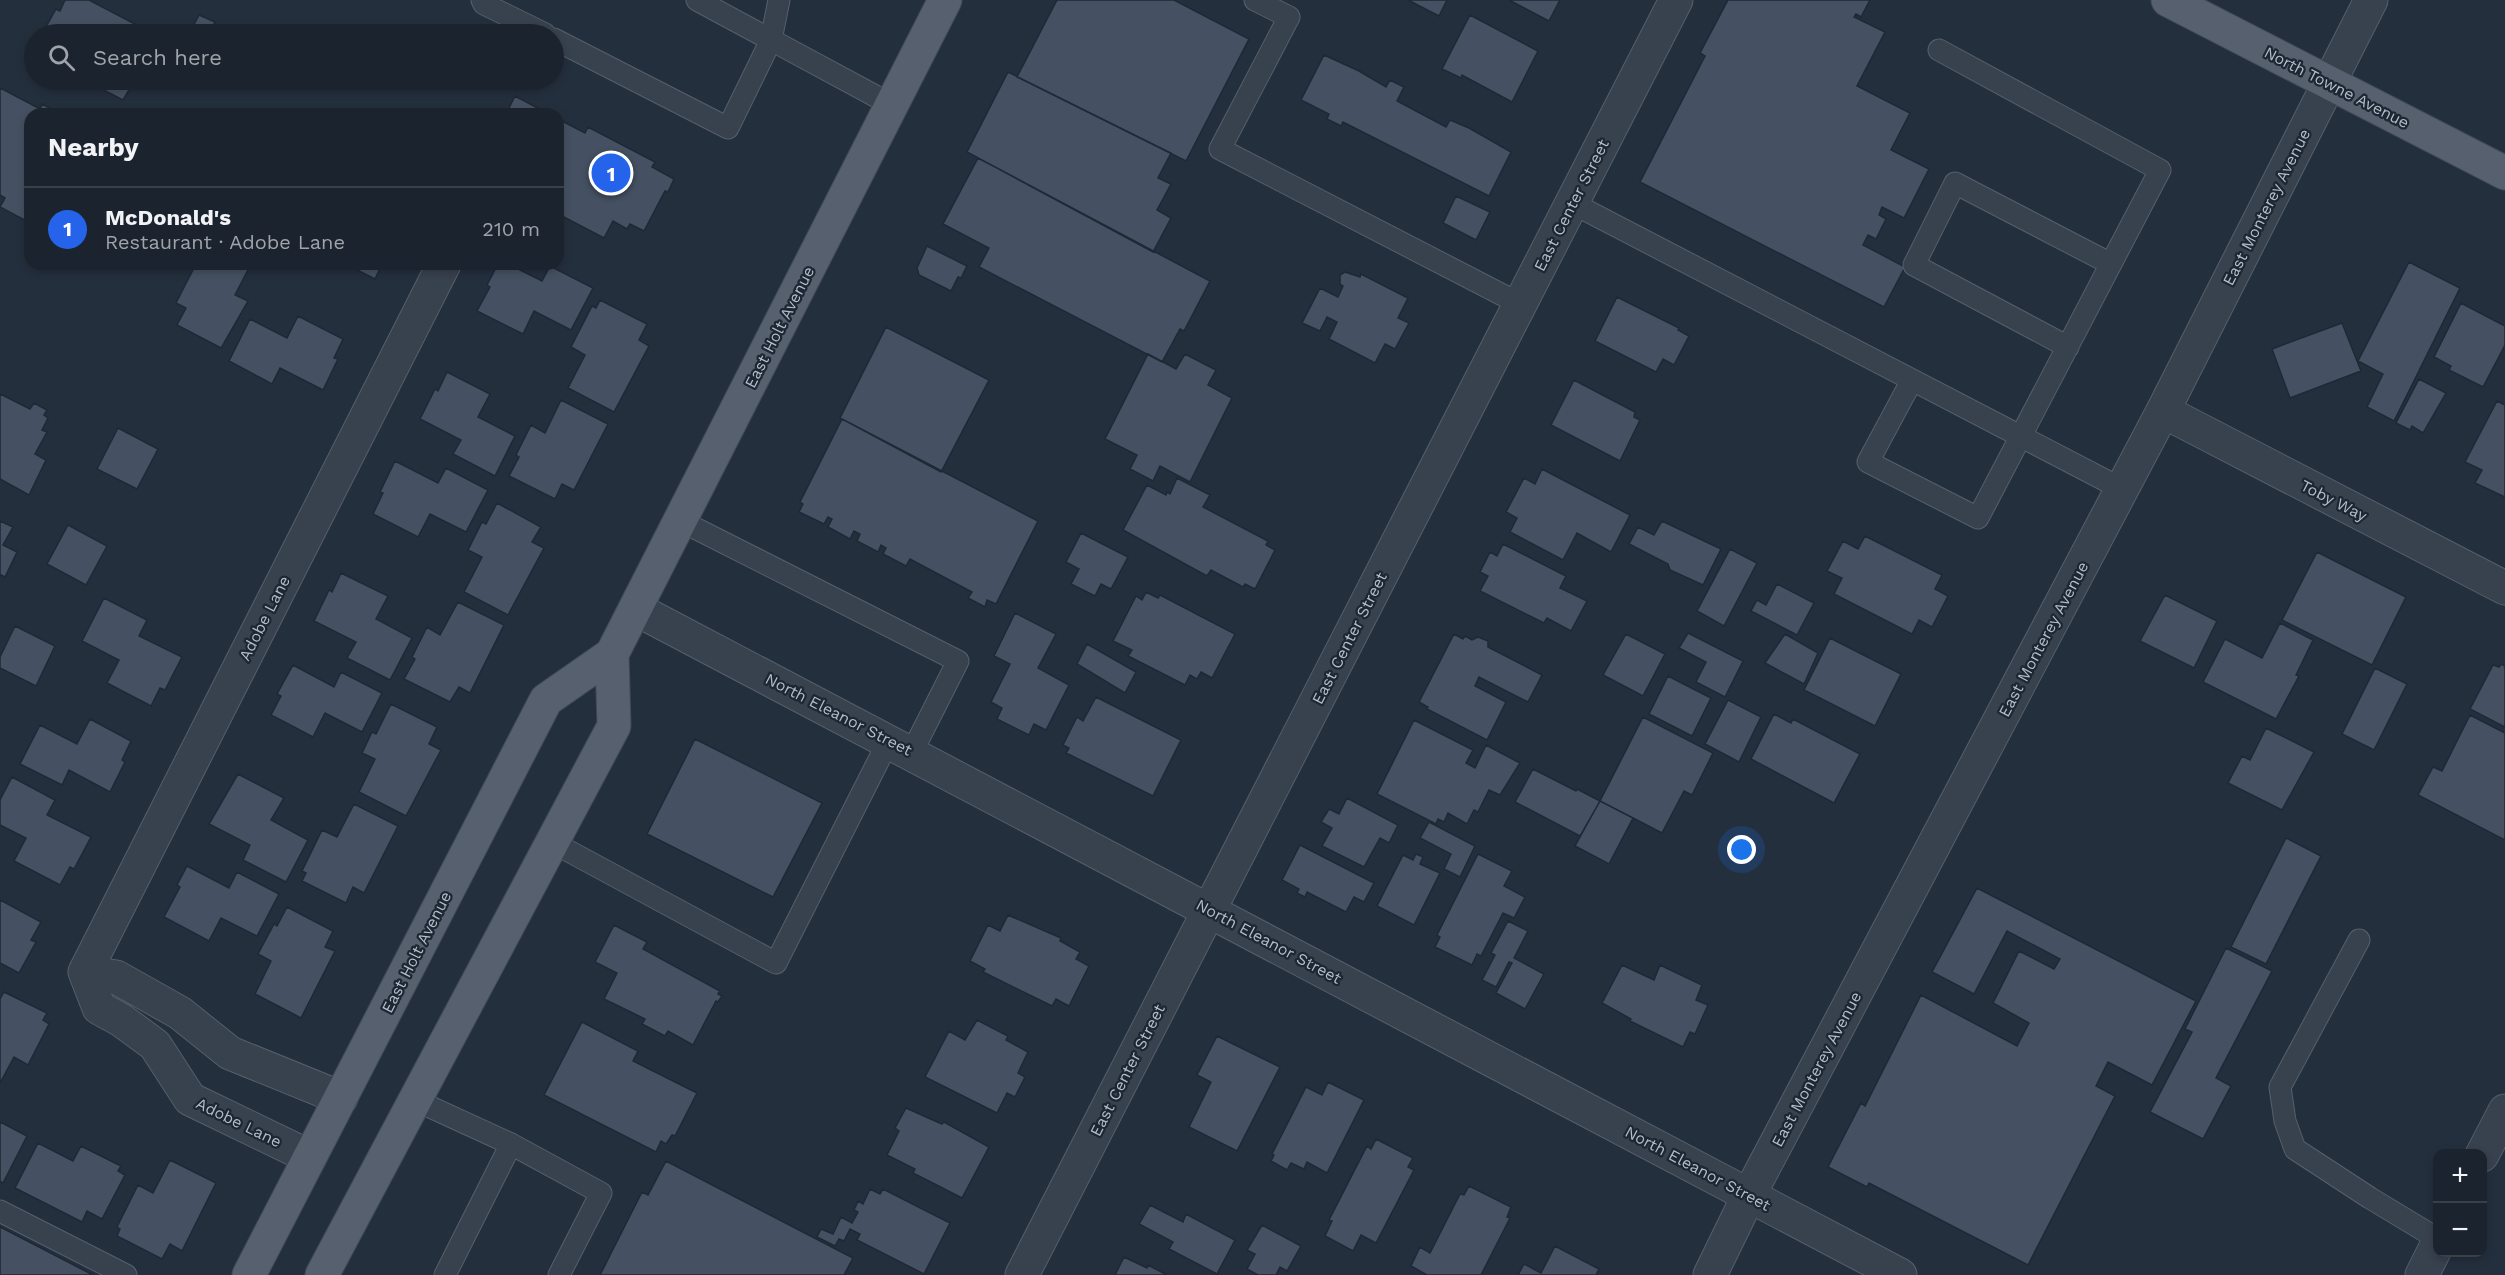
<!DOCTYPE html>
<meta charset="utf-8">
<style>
:root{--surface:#1b232e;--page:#242b36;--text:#f1f3f6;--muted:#a0a4aa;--line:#39404a;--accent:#2563eb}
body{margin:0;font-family:"Work Sans",sans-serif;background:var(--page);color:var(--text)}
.controls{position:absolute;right:18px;bottom:18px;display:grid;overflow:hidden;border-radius:12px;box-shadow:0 3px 9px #0003}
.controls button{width:54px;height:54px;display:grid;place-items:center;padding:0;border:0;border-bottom:2px solid var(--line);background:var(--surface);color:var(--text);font:30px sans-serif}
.you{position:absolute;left:1742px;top:850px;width:21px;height:21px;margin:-15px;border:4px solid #fff;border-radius:50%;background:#1a73e8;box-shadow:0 0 0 9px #1a73e833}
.badge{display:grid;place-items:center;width:39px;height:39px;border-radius:50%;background:var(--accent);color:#fff;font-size:20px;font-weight:700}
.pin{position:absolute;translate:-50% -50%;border:3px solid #fff;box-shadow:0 2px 6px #0006}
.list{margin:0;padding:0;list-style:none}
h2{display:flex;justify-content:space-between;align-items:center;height:78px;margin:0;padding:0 24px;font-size:26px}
h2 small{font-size:20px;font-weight:400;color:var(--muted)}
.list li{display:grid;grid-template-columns:39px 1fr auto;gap:18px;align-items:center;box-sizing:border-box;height:84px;padding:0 24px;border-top:2px solid var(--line)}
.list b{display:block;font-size:22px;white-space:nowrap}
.list p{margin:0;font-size:20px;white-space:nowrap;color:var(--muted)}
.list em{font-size:20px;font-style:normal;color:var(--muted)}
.icon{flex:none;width:33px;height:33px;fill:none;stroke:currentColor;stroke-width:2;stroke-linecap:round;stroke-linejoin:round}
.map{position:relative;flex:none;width:2505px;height:1275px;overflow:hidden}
.search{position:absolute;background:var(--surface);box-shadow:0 3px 9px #0003;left:24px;top:24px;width:540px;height:66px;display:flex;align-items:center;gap:15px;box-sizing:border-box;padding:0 21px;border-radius:33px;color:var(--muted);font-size:22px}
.panel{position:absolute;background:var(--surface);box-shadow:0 3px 9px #0003;left:24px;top:108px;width:540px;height:162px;border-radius:18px}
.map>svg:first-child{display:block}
</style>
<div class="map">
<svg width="2505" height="1275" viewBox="0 0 2505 1275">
<rect width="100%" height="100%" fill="#242f3e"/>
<path fill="#455162" stroke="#1f2835" stroke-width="1.5" d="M65,0H89L154,34H42L56,9L60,11Z
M1057,0H1174L1249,39L1186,161L1017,77Z
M1408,0H1447L1439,16Z
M1509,0H1560L1549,21Z
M1728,0H1870L1861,17L1856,14L1854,17L1885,32L1857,86L1910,113L1891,150L1929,169L1904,218L1882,207L1879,215L1886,219L1876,239L1868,235L1863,245L1905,267L1884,307L1640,182L1705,56L1700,53Z
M199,15L215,22L211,29L222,34H189Z
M1470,15L1538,51L1512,102L1462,75L1461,78L1442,69Z
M1324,55L1359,71L1386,87L1390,80L1404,87L1397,101L1446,127L1450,120L1469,128L1511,152L1489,196L1343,122L1341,126L1327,119L1329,114L1301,100Z
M1008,72L1171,153L1158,178L1171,184L1157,210L1171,218L1153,252L967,152Z
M84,80H135L123,100Z
M0,88L40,109L42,104L61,114H30V223L0,207L5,198L0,195Z
M515,96L549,114H506Z
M558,119L585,133L588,127L655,162L652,167L674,179L668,192L665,191L644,231L630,224L627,229L613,221L604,238L558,214Z
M978,158L1210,281L1184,331L1180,329L1162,362L979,267L989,248L943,224Z
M1456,196L1490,212L1476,240L1443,223Z
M927,246L967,266L961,278L958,277L951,291L919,275L917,268Z
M2409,262L2460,288L2394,421L2367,407L2383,374L2358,361Z
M196,264H251L235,295L248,301L221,348L177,325L186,308L176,303Z
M345,264H382L375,279Z
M498,264H508L542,281L550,266L593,288L571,330L534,311L523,334L477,311L490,287L487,285Z
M1345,272L1360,277L1361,274L1408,298L1398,318L1409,323L1395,349L1385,344L1375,363L1329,339L1337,322L1327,317L1320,331L1302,323L1320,288L1338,297L1343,286L1340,284V275Z
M1617,297L1679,328L1678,330L1689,336L1674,365L1663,359L1656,372L1595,341Z
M600,300L647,324L639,340L649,346L614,412L568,388L585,355L571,347L592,306L596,308Z
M2461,303L2505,326V345L2483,387L2449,370L2451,366L2434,357Z
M298,316L343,339L334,358L338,359L323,390L280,368L272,384L229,361L250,319L287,338Z
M2342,323L2361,371L2290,398L2272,349Z
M886,327L989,380L941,472L840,418Z
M1148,354L1176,369L1185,354L1216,370L1208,385L1232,398L1190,482L1160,466L1153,481L1130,469L1137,455L1105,439Z
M447,372L490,394L478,417L515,436L495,476L453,454L461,440L420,419L435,389L438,391Z
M2419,379L2446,393L2423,433L2412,426L2410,430L2396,423Z
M1574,380L1635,412L1634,417L1640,420L1620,461L1551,425Z
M0,394L30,409L34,403L47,410L44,415L48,418L42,430L47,432L35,454L46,460L29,495L0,479Z
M561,400L608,424L574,490L562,484L555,499L509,476L519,457L516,455L531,425L545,433Z
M2497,401L2505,405V497L2475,483L2482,470L2465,462Z
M842,419L1038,521L996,604L987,600L985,607L968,598L972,592L910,559L906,566L883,554L886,548L881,545L878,552L857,541L860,534L854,531L850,539L828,527L832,519L828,517L824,524L799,512L803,504L800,502Z
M118,428L158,449L137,489L97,469Z
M395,461L438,483L446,468L488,490L466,532L430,514L418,537L373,514L383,493L380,492Z
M1542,469L1630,515L1611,552L1577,533L1563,560L1510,532L1517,518L1506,512L1524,478L1535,484Z
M1177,478L1210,495L1203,507L1268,541L1266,545L1275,550L1255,589L1245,584L1243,587L1211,570L1207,576L1123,530L1147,485L1166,495L1167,492L1170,494Z
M497,503L541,527L532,542L544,548L508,615L464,592L482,557L468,550L482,522L486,524Z
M0,521L13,527L3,545L17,552L5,577L1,575L0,577Z
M1662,521L1721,549L1703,585L1670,570L1668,564L1629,544L1638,527L1654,535Z
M68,525L107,546L86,585L47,564Z
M1081,533L1128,557L1111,589L1101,584L1095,596L1071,584L1079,569L1066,562Z
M1865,536L1942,575L1935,589L1948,596L1932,627L1919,620L1912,634L1834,594L1842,578L1827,571L1843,541L1858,549Z
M1503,544L1566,576L1560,588L1587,601L1571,631L1547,618L1544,623L1480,591L1488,576L1480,572L1490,552L1497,556Z
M1730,549L1757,563L1724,626L1697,611Z
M2317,552L2406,597L2372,665L2282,620Z
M341,573L388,596L376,619L412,638L390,680L347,658L356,642L314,621L329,590L332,592Z
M1777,584L1814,603L1797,635L1751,611L1757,600L1766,605Z
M1146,592L1158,598L1160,595L1235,634L1212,678L1201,672L1197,679L1190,675L1185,685L1128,656L1132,650L1113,641L1136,596L1142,600Z
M2165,595L2217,621L2194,668L2140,641Z
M104,598L147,620L139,636L182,657L165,690L160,688L151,706L107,683L119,660L82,641Z
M458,602L504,625L470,693L459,687L450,702L404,679L415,659L412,657L427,627L440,635Z
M1015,613L1056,634L1038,668L1069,685L1046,730L1034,724L1029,735L997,719L1002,708L991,702L1010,664L994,656Z
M2280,623L2313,640L2296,675L2299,676L2276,719L2203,682L2225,639L2262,658Z
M15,626L55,646L36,686L0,668V657Z
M1688,633L1743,661L1725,697L1696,682L1706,662L1679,648Z
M1454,634L1463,639L1465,636L1472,640L1478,637L1488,641V647L1542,675L1528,702L1479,677L1475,686L1506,702L1487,740L1427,709L1428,707L1419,702Z
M1626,634L1665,654L1643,696L1603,675Z
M1785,634L1818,653L1804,684L1765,663Z
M1830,638L1901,674L1875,726L1804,690Z
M1087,644L1136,672L1125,693L1077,664Z
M2501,664L2505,666V727L2470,709L2493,665L2499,667Z
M293,665L334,687L341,672L382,693L362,732L325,713L313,737L271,715L281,696L277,694Z
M2375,668L2407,684L2374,750L2342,734Z
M1668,676L1711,698L1692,736L1649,714Z
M1096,697L1181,740L1153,796L1066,753L1069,748L1063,745L1077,717L1083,721Z
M1728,700L1761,717L1739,762L1705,744Z
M391,704L437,727L429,744L441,750L406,816L359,792L375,759L362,753L372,732L376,734Z
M1774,714L1791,723L1793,719L1860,754L1834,803L1751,759Z
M2470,715L2505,733V840L2418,795L2433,767L2442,771Z
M1643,717L1713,753L1692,795L1684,791L1662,833L1600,801Z
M90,719L131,741L122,760L125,762L110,792L69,770L62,785L20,764L40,725L77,744Z
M1414,720L1473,750L1466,763L1475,768L1486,745L1520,763L1500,795L1489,790L1478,812L1474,810L1467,824L1448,813L1444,822L1438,819L1436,824L1377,794Z
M2266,728L2314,752L2282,810L2228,783L2242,756L2250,760Z
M695,739L822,803L773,897L647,834Z
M1533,769L1576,791L1577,789L1600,801L1580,836L1515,802Z
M238,774L284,798L271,820L308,840L286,882L243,860L250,845L209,824Z
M12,777L55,800L47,815L91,837L74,869L70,867L60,885L14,861L26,838L0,825V800Z
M1347,798L1398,825L1389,843L1380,838L1364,867L1322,846L1332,828L1321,822L1329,809L1339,814Z
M1600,801L1633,818L1609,864L1575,846Z
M354,804L398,826L364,893L353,887L346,903L302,881L306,873L302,871L322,830L337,837Z
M1429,822L1475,846L1460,877L1444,869L1451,854L1420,838Z
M2286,838L2321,856L2266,964L2231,947Z
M1300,845L1374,883L1364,902L1354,897L1346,912L1307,892L1305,897L1297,893L1299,889L1282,880Z
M1416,854L1423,857L1420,864L1440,873L1414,925L1377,906L1403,855L1413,860Z
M1478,854L1512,871L1504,886L1525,897L1514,918L1503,913L1481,956L1477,954L1472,965L1435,947L1440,937L1437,935Z
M187,866L229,888L237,872L279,894L257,936L221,918L209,941L164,917L180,887L177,885Z
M1977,888L2196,1001L2152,1085L2108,1062L2096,1086L2115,1096L2028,1265L1869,1183L1867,1187L1828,1167L1861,1103L1865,1106L1921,995L2017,1046L2029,1023L1993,1003L2019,951L2054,969L2060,959L2007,931L1974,994L1932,972Z
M0,900L41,922L31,940L36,942L19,973L0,963Z
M287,907L333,931L325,947L335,951L301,1018L255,994L271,961L258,954L274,924L277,926Z
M1008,915L1061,938L1060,941L1080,952L1076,959L1089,966L1069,1006L1056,999L1052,1006L983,972L985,969L970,961L988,925L1000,931Z
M1508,921L1528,931L1514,958L1544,974L1525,1009L1496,993L1512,963L1509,962L1496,987L1482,980L1495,955L1491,953Z
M614,925L647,942L643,949L720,991L718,994L722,996L718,1002L716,1001L693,1045L668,1031L665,1036L642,1024L645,1019L604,999L617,973L595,962Z
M2226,948L2272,971L2216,1078L2231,1086L2203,1139L2150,1112L2192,1032L2185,1029Z
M1622,965L1654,980L1660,965L1702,985L1696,1000L1708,1005L1695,1034L1690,1032L1683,1047L1630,1021L1631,1019L1602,1003Z
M4,992L47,1013L43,1020L49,1024L28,1065L14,1057L0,1083V999Z
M977,1020L1008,1036L1006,1040L1028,1052L1018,1073L1025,1077L1015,1097L1007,1093L997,1113L925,1077L949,1031L965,1040Z
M582,1022L638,1051L633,1061L697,1093L675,1136L672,1135L666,1144L661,1141L656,1152L544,1095Z
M1217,1036L1280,1067L1237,1151L1189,1127L1211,1082L1197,1075Z
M1328,1082L1364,1100L1327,1173L1307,1162L1304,1169L1291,1163L1287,1170L1271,1161L1274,1155L1272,1154L1306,1087L1322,1095Z
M906,1108L942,1124L944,1122L989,1147L962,1198L913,1173L915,1169L887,1155L899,1131L895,1128Z
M0,1122L27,1136L3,1183L0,1181Z
M1376,1139L1413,1158L1408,1167L1414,1170L1376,1243L1361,1235L1353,1251L1325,1236L1332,1221L1329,1220L1367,1146L1371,1149Z
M38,1143L73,1161L81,1146L121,1166L118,1171L125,1175L102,1219L87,1211L82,1222L15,1188Z
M170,1160L216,1183L182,1251L170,1244L162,1259L117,1236L120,1229L117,1227L138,1185L153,1193Z
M666,1161L853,1258L844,1275H600L642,1192L648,1195Z
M1469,1186L1511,1207L1507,1217L1510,1218L1481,1275H1427L1411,1266L1420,1247L1430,1253L1460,1194L1464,1195Z
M870,1189L880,1194L883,1189L950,1223L924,1274L857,1240L860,1234L850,1229L844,1241L839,1239L835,1246L817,1237L821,1229L833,1234L841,1217L852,1223L858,1212L854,1210L858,1201L863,1204Z
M1150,1205L1183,1222L1186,1214L1235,1240L1217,1274L1169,1249L1173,1242L1139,1224Z
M1262,1225L1301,1246L1287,1271L1280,1267L1276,1275H1258L1247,1269L1255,1254L1247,1250Z
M0,1227L93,1275H0Z
M1555,1246L1599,1269L1596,1275H1518L1524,1264L1541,1273Z
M1124,1257L1147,1268L1148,1265L1167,1275H1115Z"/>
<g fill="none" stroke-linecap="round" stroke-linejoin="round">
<g stroke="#565f6c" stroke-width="23">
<path id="service" d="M482,0L484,4L545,34
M697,0L892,105
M1255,0L1289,17L1220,149L1520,304
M554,39L728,128L771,40L779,0
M1572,203L2122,489
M2068,347L1914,265L1955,183L2111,264
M1912,380L1868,462L1978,518L2160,170L1939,50
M681,521L958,661L912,752
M552,842L776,963L889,740
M2359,940L2280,1087L2285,1121L2295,1149L2370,1198L2438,1239
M415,1100L511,1144L601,1193L559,1275
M0,1211L126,1275
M445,1275L511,1144"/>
</g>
<g stroke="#565f6c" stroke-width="35">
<path id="minor" d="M2163,411L2505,588
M636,609L1900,1275
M85,972L116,977L180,1013L230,1053L341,1098
M2482,1155L2505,1111
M310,1157L190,1099L155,1045L121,1020L99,1008L85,972L444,264
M1022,1275L1676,0
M2422,1275L2438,1243"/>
</g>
<g stroke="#565f6c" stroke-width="35">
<path id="tertiary" d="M1710,1275L1749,1195L2163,411L2371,0"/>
</g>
<g stroke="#414a57" stroke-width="35">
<path id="primary" d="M2168,0L2505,173
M249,1275L546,700L612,654L945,0
M322,1275L614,726L612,654"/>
</g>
<use href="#service" stroke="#38414e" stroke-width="21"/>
<use href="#minor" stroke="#38414e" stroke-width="33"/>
<use href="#tertiary" stroke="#38414e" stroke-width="33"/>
<use href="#primary" stroke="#56606e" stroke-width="33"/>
</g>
<g text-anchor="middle" stroke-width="4.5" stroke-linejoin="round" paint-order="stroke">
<g font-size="16" fill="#b4bcc9" stroke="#1d2633">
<text transform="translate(2337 87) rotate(27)" y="6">North Towne Avenue</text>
<text transform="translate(1571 205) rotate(-63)" y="6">East Center Street</text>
<text transform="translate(2266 207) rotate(-63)" y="6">East Monterey Avenue</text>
<text transform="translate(779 327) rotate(-63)" y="6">East Holt Avenue</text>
<text transform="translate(2334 500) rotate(27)" y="6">Toby Way</text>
<text transform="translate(264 618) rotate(-63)" y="6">Adobe Lane</text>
<text transform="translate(1349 638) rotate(-63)" y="6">East Center Street</text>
<text transform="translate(2043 639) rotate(-62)" y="6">East Monterey Avenue</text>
<text transform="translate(839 714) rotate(27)" y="6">North Eleanor Street</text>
<text transform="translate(1269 941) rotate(28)" y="6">North Eleanor Street</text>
<text transform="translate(416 952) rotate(-63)" y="6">East Holt Avenue</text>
<text transform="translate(1816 1069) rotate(-62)" y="6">East Monterey Avenue</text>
<text transform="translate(1127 1070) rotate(-63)" y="6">East Center Street</text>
<text transform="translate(239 1122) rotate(26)" y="6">Adobe Lane</text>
<text transform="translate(1698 1168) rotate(28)" y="6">North Eleanor Street</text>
</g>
</g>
</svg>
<div class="controls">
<button>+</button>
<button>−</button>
</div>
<div class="you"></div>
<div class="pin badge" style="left:611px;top:173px">1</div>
<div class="search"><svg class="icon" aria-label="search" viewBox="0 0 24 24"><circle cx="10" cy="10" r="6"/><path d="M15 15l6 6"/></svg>Search here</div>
<section class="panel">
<h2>Nearby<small></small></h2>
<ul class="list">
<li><span class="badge">1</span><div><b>McDonald's</b><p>Restaurant · Adobe Lane</p></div><em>210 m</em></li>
</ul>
</section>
</div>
